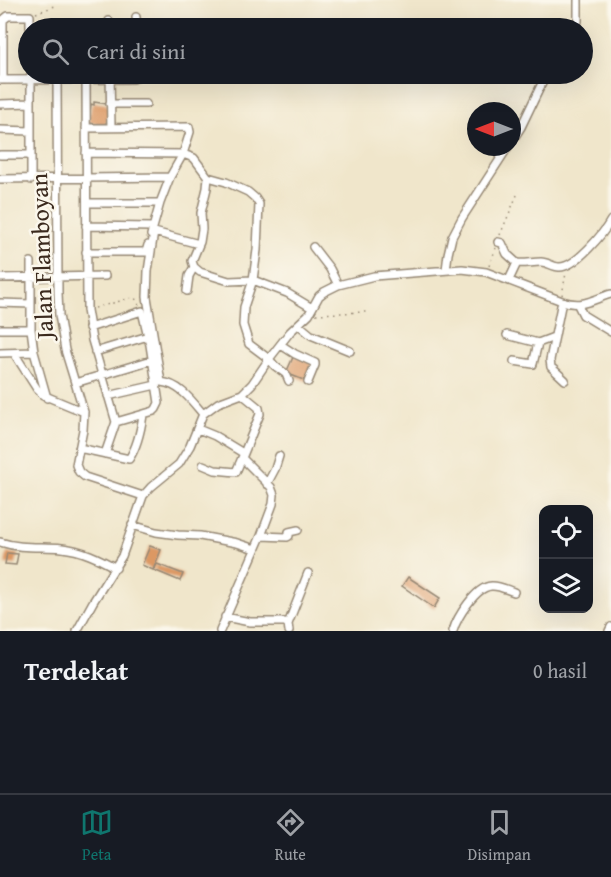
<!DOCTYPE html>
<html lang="id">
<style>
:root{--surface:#171b24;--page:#20242c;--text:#f1f3f6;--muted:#9ea1a6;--line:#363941;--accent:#0f766e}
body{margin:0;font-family:"Gentium Book Plus",serif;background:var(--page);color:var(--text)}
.controls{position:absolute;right:18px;bottom:18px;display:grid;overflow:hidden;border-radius:12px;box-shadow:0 6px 24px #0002}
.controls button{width:54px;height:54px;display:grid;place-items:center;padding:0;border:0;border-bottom:2px solid var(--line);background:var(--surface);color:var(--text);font:30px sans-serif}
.compass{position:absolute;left:467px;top:102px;width:54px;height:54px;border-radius:50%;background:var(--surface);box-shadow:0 6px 24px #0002;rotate:270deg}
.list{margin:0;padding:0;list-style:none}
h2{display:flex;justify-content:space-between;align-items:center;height:78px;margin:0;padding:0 24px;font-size:26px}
h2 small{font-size:20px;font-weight:400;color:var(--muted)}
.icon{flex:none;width:33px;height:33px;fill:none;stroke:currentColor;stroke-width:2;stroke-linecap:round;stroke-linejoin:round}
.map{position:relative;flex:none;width:611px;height:631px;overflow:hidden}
.search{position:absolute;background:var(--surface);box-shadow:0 6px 24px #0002;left:18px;right:18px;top:18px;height:66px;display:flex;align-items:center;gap:15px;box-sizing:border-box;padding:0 21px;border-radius:33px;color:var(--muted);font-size:22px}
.sheet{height:162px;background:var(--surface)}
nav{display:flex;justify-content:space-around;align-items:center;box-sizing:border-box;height:84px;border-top:2px solid var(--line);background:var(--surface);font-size:16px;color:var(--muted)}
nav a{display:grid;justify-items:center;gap:3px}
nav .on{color:var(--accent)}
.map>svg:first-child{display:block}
</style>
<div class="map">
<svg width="611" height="631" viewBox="0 0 611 631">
<rect width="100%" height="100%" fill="#fbf7ec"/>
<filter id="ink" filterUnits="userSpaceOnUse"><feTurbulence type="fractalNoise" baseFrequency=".0167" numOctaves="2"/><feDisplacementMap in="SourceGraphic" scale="12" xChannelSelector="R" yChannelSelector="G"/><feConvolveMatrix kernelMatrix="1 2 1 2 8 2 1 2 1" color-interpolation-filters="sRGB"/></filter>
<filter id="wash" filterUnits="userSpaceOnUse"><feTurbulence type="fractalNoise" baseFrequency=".008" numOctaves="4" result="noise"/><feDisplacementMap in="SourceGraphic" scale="24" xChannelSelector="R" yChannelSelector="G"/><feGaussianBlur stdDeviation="1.35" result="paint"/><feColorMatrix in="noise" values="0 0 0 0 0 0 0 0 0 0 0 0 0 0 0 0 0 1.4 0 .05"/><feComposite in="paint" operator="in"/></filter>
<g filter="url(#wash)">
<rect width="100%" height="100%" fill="#f0e6cb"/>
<g id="blocks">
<path fill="#dc9863" d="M94,102L107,104V106L110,107L108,123H106V126L89,123L90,119H88L89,113H90L91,104L94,105Z
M294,355L313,363L306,381L286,373Z
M150,546L161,550L153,570L142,565Z
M7,553L18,554L16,565L5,564Z
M157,564L183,574L180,581L154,570Z
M408,577L440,598L434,608L402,586Z"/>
</g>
</g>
<g filter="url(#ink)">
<use href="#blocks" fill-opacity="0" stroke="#968874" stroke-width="1.5"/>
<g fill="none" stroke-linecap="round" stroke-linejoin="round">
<g stroke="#968874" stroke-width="10">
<path id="minor" d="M136,17L137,28
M109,21V28
M576,28L578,21V0
M57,74L58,293L59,315L65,350L84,412L83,430L76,465L79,472L85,477L143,496
M86,74L87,310L92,340L116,422L105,454
M110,74L111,127
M0,80L133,79L136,78L137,74
M3,80V20L8,16H30V28
M0,104L31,103
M110,104H146
M86,128L189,127L190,132L183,154L194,158L208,177L207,188L201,213L202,229L200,242L192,261L194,267L200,272L229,281L253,280L287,293L312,308
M0,130L31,131
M512,141L521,127L544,79L548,74
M86,153L183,154L170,177
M0,155H31
M208,177L226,182L248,192L255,198L259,204L257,250L253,280L244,307L243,325L249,344L269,359L275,366L286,374L289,381
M0,179L170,177L160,203
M31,180V74
M87,203H160L151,235
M86,226L152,227
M498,242L502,243L507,254L517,263L509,280
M199,244L154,232L148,271L147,297L161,382C180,384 192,401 203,414
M313,247L330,269L338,285
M86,252H146L148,245
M31,262V329L34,352L47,398
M517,263C525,264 532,262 541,262C547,262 553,267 559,267C575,268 604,233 611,220
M446,270L448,254L452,237L462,218L508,147
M0,278L105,276
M187,291L189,276L194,267
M562,301L550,360L551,367L565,380
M0,303L31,304
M578,305L583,315L611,332
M299,325L311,335L350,351
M89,328L142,311L150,345L159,403L156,409L154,411L116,422
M0,329H31
M507,335L538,343L554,337
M281,345L295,354L315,363V365L308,382
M95,352L148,336
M0,353L34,352
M14,353L37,389L43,395L84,412
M514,361L533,364L538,343
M75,383L152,360
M108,396L156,385
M198,429L215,436L243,453
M79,448L129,459C137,447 141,429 143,415
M203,465L215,470L236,472L242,458
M267,484L275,469L279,456
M132,525L156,532L178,535L200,536L237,543L255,549
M261,536L287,537L289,536V532L298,530
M0,542C21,549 41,546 62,548C82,550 98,558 116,568
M225,617L250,622H285L288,624L289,631
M288,624L308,573
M77,631L93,602L122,556L143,496L151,487L179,464L190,446L203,414L218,403L242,394L252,384L269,359L290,332L309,314L319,296L324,292L338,285L374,276L462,269L486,272L562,301C583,308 591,300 611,294
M220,631L261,536L273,504L274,495L271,487L242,458L260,414L259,408L242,394
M453,631C457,617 476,587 491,586C499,585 507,590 514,592
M609,631L611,627"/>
</g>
<path stroke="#968874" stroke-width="1.5" stroke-dasharray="1.5 4.5" stroke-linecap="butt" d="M36,13L55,6
M500,235L517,195
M489,266L496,248
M562,295L566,273
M95,308L131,298H135L139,305
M316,314L366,312"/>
<use href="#minor" stroke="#fff" stroke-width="7"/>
</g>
</g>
<g text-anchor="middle" stroke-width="5" stroke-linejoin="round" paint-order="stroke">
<g font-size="24" fill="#3b2a1e" stroke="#fbf7ec">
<text transform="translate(42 256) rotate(-92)" y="8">Jalan Flamboyan</text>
</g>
</g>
</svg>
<div class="controls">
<button><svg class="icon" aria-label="locate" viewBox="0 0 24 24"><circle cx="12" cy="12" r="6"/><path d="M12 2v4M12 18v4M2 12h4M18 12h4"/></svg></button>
<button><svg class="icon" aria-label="layers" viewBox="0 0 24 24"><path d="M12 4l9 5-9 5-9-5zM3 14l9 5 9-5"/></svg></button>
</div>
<svg class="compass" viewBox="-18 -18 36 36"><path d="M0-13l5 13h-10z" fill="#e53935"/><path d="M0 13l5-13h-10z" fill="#9ea1a6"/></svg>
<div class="search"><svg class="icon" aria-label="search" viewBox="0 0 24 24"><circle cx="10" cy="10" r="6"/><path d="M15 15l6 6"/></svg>Cari di sini</div>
</div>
<section class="sheet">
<h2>Terdekat<small>0 hasil</small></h2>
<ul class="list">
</ul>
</section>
<nav>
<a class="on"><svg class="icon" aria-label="map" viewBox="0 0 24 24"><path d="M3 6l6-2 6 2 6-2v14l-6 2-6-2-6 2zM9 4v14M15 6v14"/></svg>Peta</a>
<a><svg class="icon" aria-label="directions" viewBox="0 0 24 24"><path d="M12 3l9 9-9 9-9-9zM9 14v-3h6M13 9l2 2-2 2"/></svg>Rute</a>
<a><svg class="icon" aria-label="saved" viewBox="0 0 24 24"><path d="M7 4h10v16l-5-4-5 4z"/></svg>Disimpan</a>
</nav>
